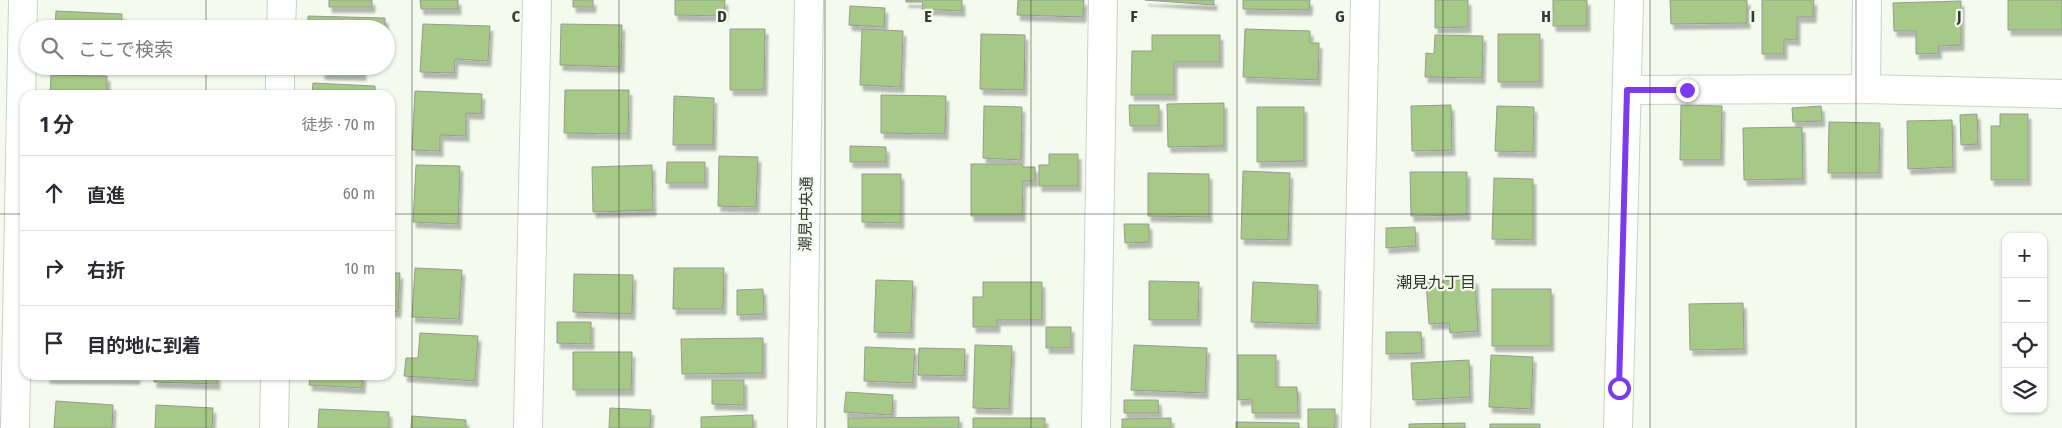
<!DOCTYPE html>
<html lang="ja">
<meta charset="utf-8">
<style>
:root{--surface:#fff;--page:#f7f7f7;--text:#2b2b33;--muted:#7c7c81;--line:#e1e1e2}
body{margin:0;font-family:"Fira Sans Condensed","Noto Sans JP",sans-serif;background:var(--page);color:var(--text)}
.controls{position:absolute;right:15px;bottom:15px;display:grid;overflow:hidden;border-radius:10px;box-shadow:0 1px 4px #0004}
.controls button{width:45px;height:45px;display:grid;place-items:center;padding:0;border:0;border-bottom:1px solid var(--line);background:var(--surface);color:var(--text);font:25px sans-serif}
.stop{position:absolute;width:15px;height:15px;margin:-11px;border:4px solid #7c3aed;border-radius:50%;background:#fff}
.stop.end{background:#7c3aed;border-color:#fff;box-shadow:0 1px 5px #0008}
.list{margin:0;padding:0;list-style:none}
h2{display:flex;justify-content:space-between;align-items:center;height:65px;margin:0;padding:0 20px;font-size:21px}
h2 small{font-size:16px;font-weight:400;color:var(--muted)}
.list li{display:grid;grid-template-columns:32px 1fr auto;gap:15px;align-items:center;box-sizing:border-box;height:75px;padding:0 20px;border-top:1px solid var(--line)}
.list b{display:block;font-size:19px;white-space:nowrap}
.list em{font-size:16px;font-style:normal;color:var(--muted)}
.icon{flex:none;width:28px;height:28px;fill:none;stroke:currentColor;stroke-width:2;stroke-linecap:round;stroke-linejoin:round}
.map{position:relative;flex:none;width:2062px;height:428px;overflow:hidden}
.search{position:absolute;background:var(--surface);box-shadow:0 1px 4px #0004;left:20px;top:20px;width:375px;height:55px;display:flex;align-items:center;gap:12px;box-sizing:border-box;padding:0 18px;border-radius:28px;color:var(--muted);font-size:19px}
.panel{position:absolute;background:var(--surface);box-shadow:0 1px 4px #0004;left:20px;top:90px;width:375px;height:290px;border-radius:15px}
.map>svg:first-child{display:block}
</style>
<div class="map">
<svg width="2062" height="428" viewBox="0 0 2062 428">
<defs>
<filter id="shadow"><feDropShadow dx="3" dy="5.5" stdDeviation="1" flood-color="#0004"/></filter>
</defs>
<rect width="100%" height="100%" fill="#f4fbee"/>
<path fill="#a7c987" stroke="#959b8f" filter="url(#shadow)" d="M329,0H372V7H329Z
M420,0H458V9H421Z
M573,0H593V7H573Z
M675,0H725L724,16L675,15Z
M906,0H962V11L922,9L923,2H906Z
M1018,0H1084L1083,17L1017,15Z
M1145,0H1214V5Z
M1243,0H1310L1309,10L1243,9Z
M1435,0H1468V27L1435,28Z
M1553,0H1587V26H1553Z
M1670,0H1747V23L1671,24Z
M1762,0H1814L1813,17H1797V40L1784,39V54H1762Z
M2008,0H2062V30H2008Z
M1961,1V45L1938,46L1939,53L1916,54V31H1894L1893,3Z
M850,6L885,8L884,27L849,25Z
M56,11L122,14L121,29H55Z
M308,16L385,18V29H308Z
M423,24L490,26L488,61L455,59L454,73L420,72Z
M561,24L622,25L621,67L560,65Z
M730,29H765L764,90H730Z
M862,29L903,31L901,87L860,85Z
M1245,29L1310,31V43H1319L1318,80L1243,77Z
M981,34L1025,35L1024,90L980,89Z
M1498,34H1540V82H1498Z
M1152,35H1220V62H1174V95H1131L1132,51H1152Z
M1435,35L1483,36L1482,78L1425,77L1426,53L1434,54Z
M322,66H363V75L322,74Z
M51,75L107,76V95H50Z
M313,83L375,86V95H312Z
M565,90H629L628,134L564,133Z
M415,91L482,94L481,114L466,113V136L440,135V151L412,150Z
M881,95L946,96L945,134L881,133Z
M674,96L714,98L713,145H673Z
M1224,103V146L1168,147L1167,104Z
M1129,105H1159V126H1130Z
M1451,105L1452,150L1412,151L1411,106Z
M1681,105L1722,106L1721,160H1680Z
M984,106L1022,107L1021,160L983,158Z
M1497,106L1534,107L1533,152L1495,151Z
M1821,106L1822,121L1793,122L1792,108Z
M1257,107H1304V161L1257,162Z
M1977,114L1978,144L1961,145L1960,115Z
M2000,114H2028V180H1991V126H2000Z
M1952,120L1953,167L1908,169L1907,121Z
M1829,122L1880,123L1879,173H1828Z
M1802,127L1803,179L1744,180L1743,128Z
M850,146L886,147V162H850Z
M1049,154H1078V186H1039V165H1049Z
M719,156L758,157L756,207L718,206Z
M667,162H705V183H666Z
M971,164H1022L1023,167H1035V181H1023L1022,216H971Z
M416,165L460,166L458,224L413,222Z
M652,165L653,210L593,212L592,167Z
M1243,171L1290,173L1288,240L1241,239Z
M1410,172H1467V215L1411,216Z
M1148,173L1209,174V217L1148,216Z
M862,174H901V223L862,222Z
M1494,178L1533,179V240L1492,239Z
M1124,224H1149V242L1125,243Z
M1415,227L1416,246L1386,248V228Z
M415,268L462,270L459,319L412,317Z
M674,268H724L723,309H673Z
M390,273H400L398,312L390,311Z
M574,274L633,275L632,314L573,312Z
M1475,279L1478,331L1450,333L1449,323L1429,324L1426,282Z
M876,280L913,281L911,333L874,332Z
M1149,281L1199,282L1198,320H1149Z
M983,282H1042V320H997V327H973V297H983Z
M1253,282L1318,285L1317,324L1251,322Z
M763,289L764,314L737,315V290Z
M1492,289H1551V346H1492Z
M1743,303L1744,349L1690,350L1689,304Z
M557,322H591V344L557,343Z
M1046,327H1071V348H1046Z
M1386,332H1421L1422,353L1386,354Z
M420,333L478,336L475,381L404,376L406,358H418Z
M763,338V373L682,374L681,339Z
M975,345L1012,346L1009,409L973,408Z
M1134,345L1207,348L1205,393L1131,390Z
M865,347L915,349L913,383L864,381Z
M919,348L965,349L964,376L918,375Z
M573,352H632L631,390H573Z
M1238,355H1276V387H1297L1298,413H1252V399L1238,400Z
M1491,355L1533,357L1531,409L1489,407Z
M1469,360L1470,397L1413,400L1411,363Z
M47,375H137V379L47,378Z
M154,375H217V384L154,382Z
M310,375H363L362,388L309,385Z
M712,380H744V405L712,404Z
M846,392L893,395L892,415L844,412Z
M1124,400H1158L1159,413H1124Z
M56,401L113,405L112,428H54Z
M156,405L213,408L212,428H155Z
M610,408L651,410L650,428H609Z
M319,409L389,412V428H318Z
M1308,409H1335V428H1308Z
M753,415V428H701V417Z
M412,416L466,420V428H411Z
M959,417V428H848V418Z
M973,418H1045V428H973Z
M1171,418V428H1122V419Z
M1236,422L1299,423V428H1236Z
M1465,423V428H1409V424Z
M1490,424H1540V428H1490Z"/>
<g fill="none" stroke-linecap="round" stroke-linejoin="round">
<g stroke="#cad1c4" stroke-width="30">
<path id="street" d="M281,29L282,0
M1866,89L1867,0
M1627,90L1866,89L2062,94
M280,95V66
M15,428L23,0
M274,428L275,375
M528,428L537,0
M1096,428L1103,0
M1356,428L1365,0"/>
</g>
<g stroke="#cad1c4" stroke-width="30">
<path id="secondary" d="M802,428L809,0
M1618,428L1629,0"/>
</g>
<use href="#street" stroke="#fff" stroke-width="28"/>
<use href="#secondary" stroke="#fff" stroke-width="28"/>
</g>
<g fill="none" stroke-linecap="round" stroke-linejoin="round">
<path stroke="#7c3aed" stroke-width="6" d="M1619,388L1627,90H1687"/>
</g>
<path fill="none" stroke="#383a35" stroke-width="1" stroke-opacity="0.55" d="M206,0V29M412,0V428M619,0V428M825,0V428M1031,0V428M1237,0V428M1443,0V428M1650,0V428M1856,0V428M206,66V95M0,214H25M390,214H2062M206,375V428"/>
<g text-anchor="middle" stroke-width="4.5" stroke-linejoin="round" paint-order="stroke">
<g font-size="15" fill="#383a35" stroke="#f4fbee">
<text transform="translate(806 214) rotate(-89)" y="5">潮見中央通</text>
</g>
<g font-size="16" fill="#2f342a" stroke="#f4fbee">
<text x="1436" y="288">潮見九丁目</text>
</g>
</g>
<g font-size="16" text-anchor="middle" font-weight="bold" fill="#383a35" stroke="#f4fbee" stroke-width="4.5" stroke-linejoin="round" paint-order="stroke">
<text x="516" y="22">C</text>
<text x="722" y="22">D</text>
<text x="928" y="22">E</text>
<text x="1134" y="22">F</text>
<text x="1340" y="22">G</text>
<text x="1546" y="22">H</text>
<text x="1753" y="22">I</text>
<text x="1959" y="22">J</text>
</g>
</svg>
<div class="controls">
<button>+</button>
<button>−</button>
<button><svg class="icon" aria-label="locate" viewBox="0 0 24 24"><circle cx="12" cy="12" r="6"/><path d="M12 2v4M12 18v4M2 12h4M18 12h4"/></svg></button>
<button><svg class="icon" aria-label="layers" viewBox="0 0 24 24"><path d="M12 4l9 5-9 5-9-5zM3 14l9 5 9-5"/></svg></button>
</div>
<div class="stop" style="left:1619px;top:388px"></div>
<div class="stop end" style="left:1687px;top:90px"></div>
<div class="search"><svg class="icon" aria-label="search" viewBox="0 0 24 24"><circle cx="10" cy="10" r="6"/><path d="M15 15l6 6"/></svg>ここで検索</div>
<section class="panel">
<h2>1 分<small>徒歩 · 70 m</small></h2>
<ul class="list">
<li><svg class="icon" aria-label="ahead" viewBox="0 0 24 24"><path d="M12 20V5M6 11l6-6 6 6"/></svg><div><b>直進</b></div><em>60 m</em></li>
<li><svg class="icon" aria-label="right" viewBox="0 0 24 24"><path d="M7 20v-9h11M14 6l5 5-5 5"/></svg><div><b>右折</b></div><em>10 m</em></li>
<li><svg class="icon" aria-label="arrive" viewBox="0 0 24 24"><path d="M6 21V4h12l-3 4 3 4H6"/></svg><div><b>目的地に到着</b></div></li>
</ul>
</section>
</div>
